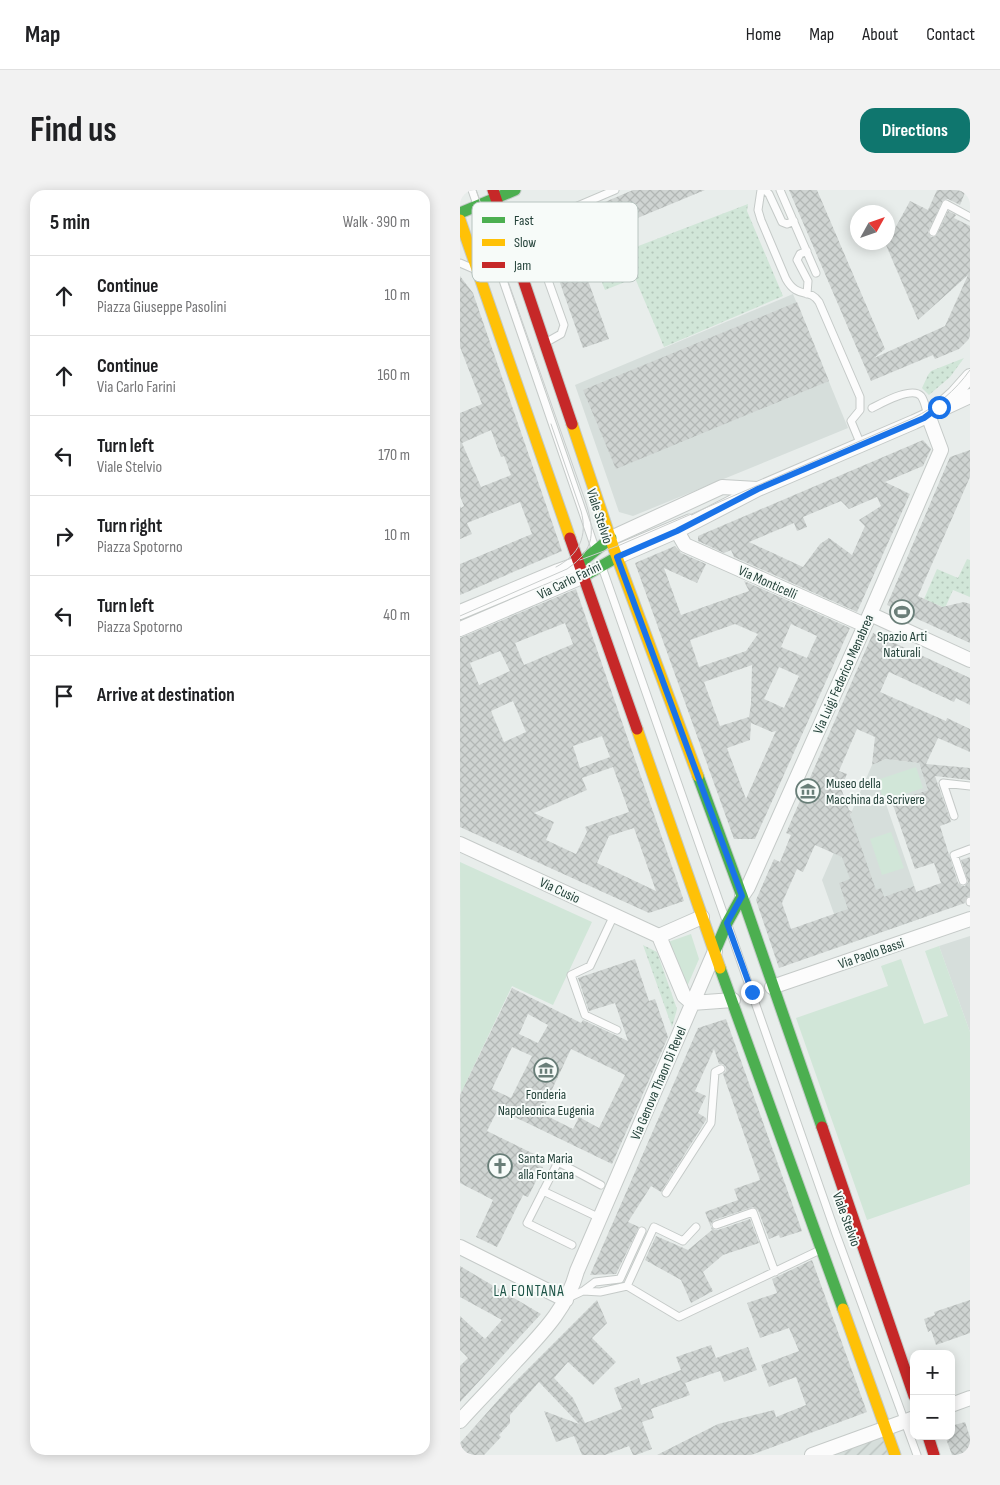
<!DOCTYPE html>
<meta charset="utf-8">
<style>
:root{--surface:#fff;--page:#f2f2f2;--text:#202124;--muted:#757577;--line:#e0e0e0;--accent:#0f766e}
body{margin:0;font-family:"Sofia Sans Condensed",sans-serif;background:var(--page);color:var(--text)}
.controls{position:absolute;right:15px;bottom:15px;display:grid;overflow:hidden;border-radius:10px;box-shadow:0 2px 12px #0003}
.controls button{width:45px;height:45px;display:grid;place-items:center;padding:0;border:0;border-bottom:1px solid var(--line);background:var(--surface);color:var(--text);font:25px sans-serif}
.compass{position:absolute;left:390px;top:15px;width:45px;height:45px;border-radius:50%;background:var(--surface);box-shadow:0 2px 12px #0003;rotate:50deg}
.stop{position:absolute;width:15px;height:15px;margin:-11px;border:4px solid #1a73e8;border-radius:50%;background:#fff}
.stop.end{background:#1a73e8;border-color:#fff;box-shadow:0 1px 5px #0008}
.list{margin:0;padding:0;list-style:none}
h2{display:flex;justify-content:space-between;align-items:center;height:65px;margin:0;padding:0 20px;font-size:21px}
h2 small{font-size:16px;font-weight:400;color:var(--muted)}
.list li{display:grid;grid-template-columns:32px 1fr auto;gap:15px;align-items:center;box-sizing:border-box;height:80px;padding:0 20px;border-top:1px solid var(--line)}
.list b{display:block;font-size:19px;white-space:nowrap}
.list p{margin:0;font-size:16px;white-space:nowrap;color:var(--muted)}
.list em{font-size:16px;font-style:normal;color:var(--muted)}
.icon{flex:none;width:28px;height:28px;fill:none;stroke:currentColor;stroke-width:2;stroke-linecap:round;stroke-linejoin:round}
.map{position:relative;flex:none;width:510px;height:1265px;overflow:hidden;border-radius:15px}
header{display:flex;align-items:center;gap:30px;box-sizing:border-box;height:70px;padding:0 25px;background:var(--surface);border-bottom:1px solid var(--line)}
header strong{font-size:24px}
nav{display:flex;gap:28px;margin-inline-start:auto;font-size:18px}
.intro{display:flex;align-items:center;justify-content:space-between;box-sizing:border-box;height:120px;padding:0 30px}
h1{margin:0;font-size:35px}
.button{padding:12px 22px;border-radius:15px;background:var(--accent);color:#fff;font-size:18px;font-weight:700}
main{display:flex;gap:30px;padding:0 30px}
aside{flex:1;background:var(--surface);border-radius:15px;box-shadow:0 2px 12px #0003}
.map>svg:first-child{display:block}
</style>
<header>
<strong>Map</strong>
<nav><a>Home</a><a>Map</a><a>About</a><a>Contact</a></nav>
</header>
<div class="intro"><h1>Find us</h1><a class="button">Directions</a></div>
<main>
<aside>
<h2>5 min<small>Walk · 390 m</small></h2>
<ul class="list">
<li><svg class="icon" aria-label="ahead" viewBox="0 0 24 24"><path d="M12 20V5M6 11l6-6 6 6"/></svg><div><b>Continue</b><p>Piazza Giuseppe Pasolini</p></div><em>10 m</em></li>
<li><svg class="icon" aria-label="ahead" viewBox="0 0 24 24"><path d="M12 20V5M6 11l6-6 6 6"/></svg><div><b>Continue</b><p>Via Carlo Farini</p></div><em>160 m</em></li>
<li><svg class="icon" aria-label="left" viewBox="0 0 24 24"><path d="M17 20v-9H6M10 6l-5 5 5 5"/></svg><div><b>Turn left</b><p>Viale Stelvio</p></div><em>170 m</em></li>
<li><svg class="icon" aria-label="right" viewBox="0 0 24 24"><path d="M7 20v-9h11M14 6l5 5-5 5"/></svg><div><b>Turn right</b><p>Piazza Spotorno</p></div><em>10 m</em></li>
<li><svg class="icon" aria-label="left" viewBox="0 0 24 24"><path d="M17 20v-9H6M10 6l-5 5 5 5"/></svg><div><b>Turn left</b><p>Piazza Spotorno</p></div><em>40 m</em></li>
<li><svg class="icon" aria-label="arrive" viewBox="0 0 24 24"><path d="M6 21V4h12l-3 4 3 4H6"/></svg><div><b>Arrive at destination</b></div></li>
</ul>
</aside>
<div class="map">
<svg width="510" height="1265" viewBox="0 0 510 1265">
<defs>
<pattern id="industrial-furrows" width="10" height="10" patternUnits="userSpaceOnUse" patternTransform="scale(1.25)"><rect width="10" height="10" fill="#d6dedb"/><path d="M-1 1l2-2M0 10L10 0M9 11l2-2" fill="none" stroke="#b8c0bd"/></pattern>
<pattern id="grass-dots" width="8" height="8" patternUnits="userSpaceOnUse" patternTransform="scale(1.25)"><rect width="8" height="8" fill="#d1e6d8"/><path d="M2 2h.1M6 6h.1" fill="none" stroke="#b3c6ba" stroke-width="1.8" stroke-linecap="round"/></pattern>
<pattern id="building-cross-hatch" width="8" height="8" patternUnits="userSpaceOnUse" patternTransform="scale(1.25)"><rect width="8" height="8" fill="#cfd4d2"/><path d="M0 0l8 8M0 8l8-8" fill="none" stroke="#b2b7b5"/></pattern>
</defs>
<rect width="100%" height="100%" fill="#e8edeb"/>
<path fill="#d6dedb" d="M333,104L388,238L173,326L159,322L115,195Z
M426,569L459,573L468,600L426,614L465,727L385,755L362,690L412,575Z
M510,746V842L479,756Z"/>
<path fill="url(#industrial-furrows)" d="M424,1241L432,1265H361Z"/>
<path fill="url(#grass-dots)" d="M288,14L287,21L323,106L204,157L175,88L145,100L134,73Z
M504,168L490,187L469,205L462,198L468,185L471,181Z
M507,369L510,370V407L493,400L485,418L464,409L477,379L498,388Z
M183,755L197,762L217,819L212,837Z"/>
<path fill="#d1e6d8" d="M456,577L463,598L424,611L417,590Z
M431,642L444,678L422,685L410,649Z
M0,672L132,732L93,815L52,796L1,903Z
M231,744L239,769L226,799L208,752Z
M479,756L510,842V994L407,1030L336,828L428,796L421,776L441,769L464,834L488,826L465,761Z"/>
<path fill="url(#building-cross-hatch)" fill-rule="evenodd" d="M173,0H245L115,54L149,149L123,158L82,42L85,41L84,38Z
M329,0H357L425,159L414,168L485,136L508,85L458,130L426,55L450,11L468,20L477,0H506L500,15L488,9L483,10L468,42L471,47L476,46L488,21L496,25L494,28L510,36V146L508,150L499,159L475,169L473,165L411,191Z
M0,86L13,103L102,361L0,405V374L72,344L60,312L7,333L12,344L0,349V316L1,318L4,316L0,306V223L22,214L0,157ZM31,240L41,267L44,266L51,285L21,297L2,253Z
M337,112L369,191L156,279L123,200Z
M463,250L471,259L463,276L425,292L450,304L397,422L274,367L271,360L264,363L238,351V346ZM417,307L421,316L399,330L405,336L392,365L369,348L360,354L343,377L289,352L334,333L337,341L347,337L343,327L381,311L389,319Z
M510,260V287L458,406L482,417L504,412L510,414V453L427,415L490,267Z
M215,356L221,363L246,374L237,393L204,378L221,425L289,401L284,391L390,438L295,649H274L175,373ZM275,434L298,444L286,461L239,477L230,450ZM331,434L357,446L347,468L321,457ZM292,475L291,514L289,527L260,536L244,492ZM319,477L339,486L324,518L304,509ZM291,533L312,542L316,541L286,609L267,558L290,550Z
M116,399L224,711L189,723L0,637V448ZM105,433L113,454L64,475L55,453ZM40,461L50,481L19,495L10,473ZM53,511L66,542L44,552L31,521ZM142,546L150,567L120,578L113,556ZM153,577L169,622L125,637L127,642L116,664L86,650L94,632L74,623L127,600L122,588ZM174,638L196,701L137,673L149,646Z
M413,443L510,488V515L496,508L494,512L429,482L420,502L486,531L487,528L510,539V562L478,548L466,574L510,578V590L475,586L491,632L480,636L498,693L502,696H505L508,692L501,670L510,667V706L506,708L505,713L319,778L296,710L314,669L320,672L331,645L326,643ZM397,539L415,547L412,575L426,569L459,573L468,600L432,612L455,679L474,673L481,693L456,702L454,696L424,707L421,698L416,700L390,625L392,622L389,620L381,598L387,584L379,581ZM355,655L382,667L390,689L379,693L388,719L331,739L322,713L337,679L343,682Z
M175,769L189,811L195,809L208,847L152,974L38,919L27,941L82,968L78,975L83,977L68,1007L63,1005L37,1057L16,1047L33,1010L0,993V905L52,798L121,833L123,830L168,851L155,813L129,821L118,788ZM68,824L88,835L78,853L59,844ZM52,857L72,866L51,908L32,899ZM111,859L165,885L139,938L119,927L113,939L81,923Z
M266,829L342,1041L320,1048L319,1045L309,1049L298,1020L293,1017L254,1030L251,1034V1037L245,1022L278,1010L274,999L300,990L263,884L266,881V877L263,874H259L254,859L235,901L246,906L238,923L246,928V930L201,1002L191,996L168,1032L179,1037L156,1084L130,1085L238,838Z
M290,1029L299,1053L263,1065L243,1082L253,1101L231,1113L221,1090L185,1070L196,1046L228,1060L252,1040L251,1037L255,1040H258Z
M352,1070L407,1222L291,1265H197L258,1234L314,1220L316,1227L346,1215L336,1187L309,1197L301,1175L339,1161L329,1138L300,1148L287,1113L317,1103L312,1089Z
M0,1076L81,1124L0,1212V1176L8,1168L0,1160V1126L25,1149L42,1130L0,1107Z
M137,1110L147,1133L132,1148L156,1172L133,1195L108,1172L94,1188L113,1208L125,1233L162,1219L154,1198L179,1188L181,1195L221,1180L216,1167L251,1155L256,1168L288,1157L297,1180L264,1192L260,1181L225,1193L230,1205L191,1219L194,1228L182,1232L192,1259L176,1265H173L169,1256L145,1265H122L114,1246L96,1252L84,1221L119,1234L79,1192L50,1225V1233L39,1245L41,1247L24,1265H0V1253L49,1198Z
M510,1110V1143L476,1155L471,1140L468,1142L464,1129L475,1125L474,1122Z
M505,1232L510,1247V1265H492L485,1246H491V1236Z"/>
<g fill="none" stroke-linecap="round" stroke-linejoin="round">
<g stroke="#c5cac8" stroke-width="9">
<path id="lane" d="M12,0L135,358
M301,0L298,20L301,30L326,89C338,110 349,97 359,112L400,207V220L391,231L401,255
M305,0L309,4L322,32L327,34L334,31
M320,0L356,83
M473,42L486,14L510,27
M347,61L340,64L337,70L348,91L347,104
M0,73L14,79
M85,153L101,144L104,135L74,51C72,40 77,34 87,29L155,0
M412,218C422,213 452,196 461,206C465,211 466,220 468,225
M155,359L229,328
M142,377L265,728
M494,626L483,593L510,596
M503,691L494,665L510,659
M510,711V712
M154,725L130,776L111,785L125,825L157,840
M269,738L376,1044L457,1265
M83,1001L140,1028
M206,1003L251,933L255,882L261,879
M256,1035L293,1022L315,1082
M112,1055L67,1033L98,972L141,995
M167,1096L219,1127L360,1060
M123,1101L135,1092L160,1089L182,1041
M108,1108L123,1101L140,1102L167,1096L194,1037L223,1051L236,1037"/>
</g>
<g stroke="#c5cac8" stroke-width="16">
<path id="street" d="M484,213L494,204L510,186
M217,341L225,355L405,435
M151,348L262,297L297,299
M157,367L217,341L298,299L454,232L510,206
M0,422L98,381L120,373
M410,424L510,470
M0,439L124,386
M0,654L199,746
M282,706L288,697L410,424L481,260L468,225
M199,746L224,806L232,813L273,810
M199,746L242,727
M312,797L510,729
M0,1057L106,1110
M491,1215L510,1208
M0,1231C18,1211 37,1192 55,1172C81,1144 107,1119 117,1081L255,761
M352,1265L454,1228"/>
</g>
<g stroke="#c3cbc8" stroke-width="13">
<path id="fast" d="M0,23L55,0
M120,373L151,348
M124,386L157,367
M238,586L282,706L362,937
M255,761L267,733L282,706
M260,778L383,1119"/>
</g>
<g stroke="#c3cbc8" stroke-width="13">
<path id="slow" d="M0,30L110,348
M112,234L154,359L238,586
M177,539L260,778
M383,1119L435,1265"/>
</g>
<g stroke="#c3cbc8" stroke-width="13">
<path id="jam" d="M33,0L112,234
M110,348L177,539
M362,937L454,1206
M468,1246L474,1265"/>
</g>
<use href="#lane" stroke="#fcfcfc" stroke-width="7"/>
<use href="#street" stroke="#fcfcfc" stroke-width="14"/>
<use href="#fast" stroke="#4caf50" stroke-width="11"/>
<use href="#slow" stroke="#ffc107" stroke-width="11"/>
<use href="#jam" stroke="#c62828" stroke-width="11"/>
<path stroke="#c9cdcc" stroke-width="1" d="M91,234L121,321C128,346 119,365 96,377
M120,370L160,355L453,228C476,217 495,201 510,180
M0,426L107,379C136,359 135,341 125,310L16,0"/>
</g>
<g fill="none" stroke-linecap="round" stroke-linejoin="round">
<path stroke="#1a73e8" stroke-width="6" d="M292,802L267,733L282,706L157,367L217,341L298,299L464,228L479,217"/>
</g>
<defs>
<g id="stadium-ring" transform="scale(1.25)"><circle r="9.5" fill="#f7fbf9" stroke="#697e78" stroke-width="1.5"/><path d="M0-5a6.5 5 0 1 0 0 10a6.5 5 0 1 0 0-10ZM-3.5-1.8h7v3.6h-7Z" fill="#697e78"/></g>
<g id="museum-ring" transform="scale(1.25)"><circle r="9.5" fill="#f7fbf9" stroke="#697e78" stroke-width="1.5"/><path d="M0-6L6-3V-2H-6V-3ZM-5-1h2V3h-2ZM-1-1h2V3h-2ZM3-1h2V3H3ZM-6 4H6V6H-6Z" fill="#697e78"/></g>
<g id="church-ring" transform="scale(1.25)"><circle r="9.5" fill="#f7fbf9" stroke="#697e78" stroke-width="1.5"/><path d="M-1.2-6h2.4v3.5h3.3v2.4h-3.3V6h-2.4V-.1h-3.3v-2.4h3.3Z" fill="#697e78"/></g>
</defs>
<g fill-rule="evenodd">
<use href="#stadium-ring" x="442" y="422"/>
<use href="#museum-ring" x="348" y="601"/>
<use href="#museum-ring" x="86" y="880"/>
<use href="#church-ring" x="40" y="976"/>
</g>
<g text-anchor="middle" stroke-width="4" stroke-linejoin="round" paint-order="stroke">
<g font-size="14" fill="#24423a" stroke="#f7fbf9">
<text transform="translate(140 326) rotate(72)" y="5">Viale Stelvio</text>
<text transform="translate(109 390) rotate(-26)" y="5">Via Carlo Farini</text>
<text transform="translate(308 392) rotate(24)" y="5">Via Monticelli</text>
<text transform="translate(383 484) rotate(-66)" y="5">Via Luigi Federico Menabrea</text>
<text transform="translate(100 700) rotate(25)" y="5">Via Cusio</text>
<text transform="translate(411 763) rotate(-19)" y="5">Via Paolo Bassi</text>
<text transform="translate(198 893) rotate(-67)" y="5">Via Genova Thaon Di Revel</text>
<text transform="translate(387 1029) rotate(70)" y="5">Viale Stelvio</text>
</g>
<g font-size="14" fill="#24423a" stroke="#f7fbf9">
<text x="442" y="451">Spazio Arti<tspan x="442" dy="16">Naturali</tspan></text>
<text x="366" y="598" text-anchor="start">Museo della<tspan x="366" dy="16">Macchina da Scrivere</tspan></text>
<text x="86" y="909">Fonderia<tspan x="86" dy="16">Napoleonica Eugenia</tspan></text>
<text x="58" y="973" text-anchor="start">Santa Maria<tspan x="58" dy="16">alla Fontana</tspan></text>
</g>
<g font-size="15" letter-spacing="1" fill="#1f5548" stroke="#f7fbf9">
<text x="69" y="1106">LA FONTANA</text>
</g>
</g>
<rect x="12" y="12" width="166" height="80" rx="8" fill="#f7fbf9" stroke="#b8c4c0" stroke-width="1"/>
<rect x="22" y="27" width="23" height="6" fill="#4caf50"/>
<rect x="22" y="49" width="23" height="7" fill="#ffc107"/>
<rect x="22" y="72" width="23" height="6" fill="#c62828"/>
<g font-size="14" fill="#24423a">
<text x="54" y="35">Fast</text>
<text x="54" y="57">Slow</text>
<text x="54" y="80">Jam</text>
</g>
</svg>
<div class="controls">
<button>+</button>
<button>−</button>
</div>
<svg class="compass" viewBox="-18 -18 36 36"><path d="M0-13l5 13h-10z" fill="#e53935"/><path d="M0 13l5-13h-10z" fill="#757577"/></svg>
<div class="stop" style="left:479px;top:217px"></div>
<div class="stop end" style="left:292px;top:802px"></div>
</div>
</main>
